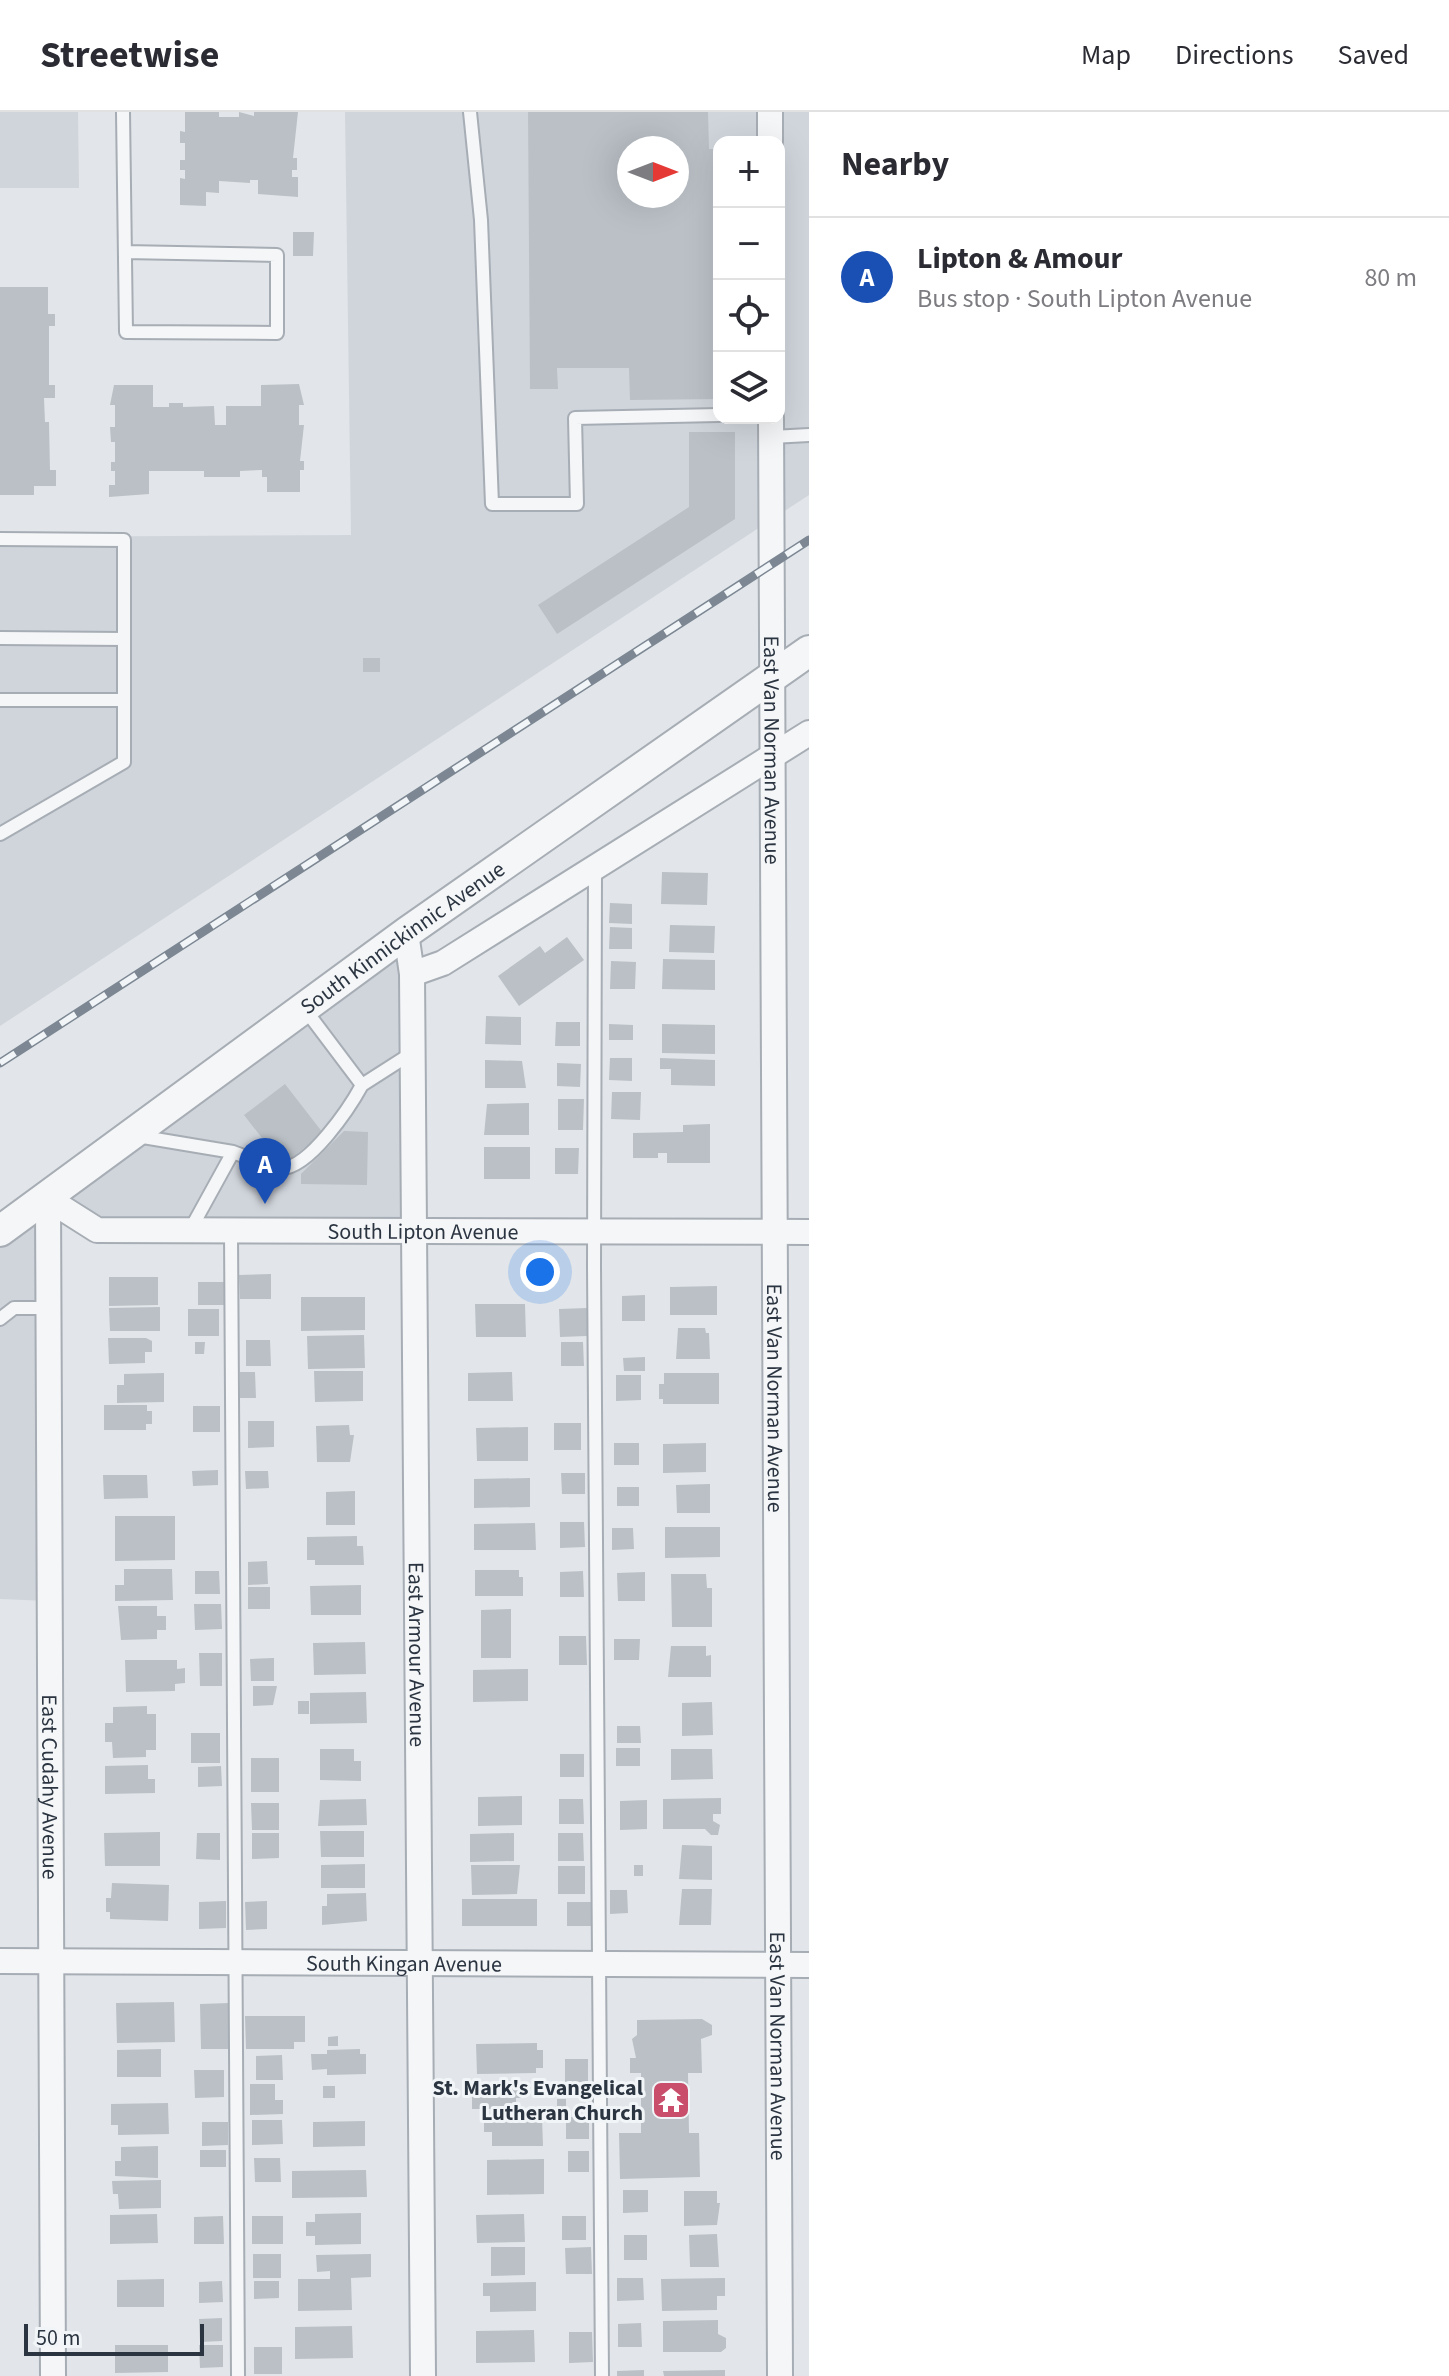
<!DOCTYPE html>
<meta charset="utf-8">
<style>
:root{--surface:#fff;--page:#f2f2f3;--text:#2b2b33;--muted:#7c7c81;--line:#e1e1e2;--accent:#7c3aed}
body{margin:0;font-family:"Source Sans 3",sans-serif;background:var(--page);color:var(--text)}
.controls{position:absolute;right:24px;top:24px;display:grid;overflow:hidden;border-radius:16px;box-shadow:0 8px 32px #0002}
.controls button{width:72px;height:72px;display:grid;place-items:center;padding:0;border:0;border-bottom:2px solid var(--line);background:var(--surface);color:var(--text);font:40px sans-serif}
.compass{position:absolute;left:617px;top:24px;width:72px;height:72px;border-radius:50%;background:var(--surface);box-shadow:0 8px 32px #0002;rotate:90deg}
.scale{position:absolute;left:24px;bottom:20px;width:180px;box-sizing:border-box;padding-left:8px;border:4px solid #2b3541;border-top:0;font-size:22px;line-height:28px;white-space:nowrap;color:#2b3541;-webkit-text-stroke:6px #f2f5f7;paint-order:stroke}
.you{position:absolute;left:540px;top:1160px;width:28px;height:28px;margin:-20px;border:6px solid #fff;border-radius:50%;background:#1a73e8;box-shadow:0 0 0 12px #1a73e833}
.badge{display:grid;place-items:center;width:52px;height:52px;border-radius:50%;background:var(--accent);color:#fff;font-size:26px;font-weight:700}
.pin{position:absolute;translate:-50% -66px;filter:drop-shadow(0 2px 4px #0008)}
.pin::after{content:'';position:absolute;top:42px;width:28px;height:24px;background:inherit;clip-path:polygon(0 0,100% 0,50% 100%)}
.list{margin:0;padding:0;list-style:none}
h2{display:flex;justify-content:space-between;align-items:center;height:104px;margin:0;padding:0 32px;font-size:34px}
h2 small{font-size:26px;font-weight:400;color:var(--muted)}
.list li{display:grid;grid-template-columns:52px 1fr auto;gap:24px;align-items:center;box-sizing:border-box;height:120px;padding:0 32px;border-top:2px solid var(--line)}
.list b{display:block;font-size:30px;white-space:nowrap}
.list p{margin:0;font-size:26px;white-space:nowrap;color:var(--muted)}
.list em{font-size:26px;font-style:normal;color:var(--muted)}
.icon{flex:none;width:44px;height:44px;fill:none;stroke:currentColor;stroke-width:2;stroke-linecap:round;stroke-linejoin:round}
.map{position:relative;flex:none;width:809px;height:2264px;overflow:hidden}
header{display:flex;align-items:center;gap:48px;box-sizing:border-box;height:112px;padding:0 40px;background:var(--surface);border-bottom:2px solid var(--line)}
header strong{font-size:38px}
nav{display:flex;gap:44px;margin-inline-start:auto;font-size:28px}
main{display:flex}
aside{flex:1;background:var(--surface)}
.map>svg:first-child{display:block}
</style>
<header>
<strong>Streetwise</strong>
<nav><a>Map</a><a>Directions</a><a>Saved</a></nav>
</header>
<main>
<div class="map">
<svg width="809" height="2264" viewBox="0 0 809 2264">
<rect width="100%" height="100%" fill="#e2e6ea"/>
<path fill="#d0d5dc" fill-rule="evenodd" d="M0,0H78L79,76H0Z
M345,0H809V383L0,914V425L351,423ZM719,30H779V306H719ZM629,36H677V84H629Z
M406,821L413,1119L97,1118L49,1087L48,1489L0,1487V1119Z"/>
<path fill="#bac0c6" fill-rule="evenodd" d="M185,0H219V5H239V0L254,4V0H298L293,46H297V58H292V65H298V85L258,82V68H250V71L219,69V81L206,80V94L180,93V66L185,67V58H180V48H185V31H180V19L185,20Z
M528,0H708L709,37H719V287L630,288L629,256H557L558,277H530ZM629,36H677V84H629Z
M293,120H314L313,144H293Z
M0,175H48V202H55V214H49V273H55V286H44L45,310H49L50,358H56V374H34V383H0Z
M299,272L304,293H299V313H304L300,349H304V358H300V380H267V365H262V358L240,359V365H204V359H149V382L109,385V373H115V359H111V350H115V330H111L110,315H115V293H110L114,273H153V295H169V291H183V295L214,294L215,313H226V294H261V273Z
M689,320H735V407L557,522L538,493L689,395Z
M363,546H380V560H363Z
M662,760L708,761L707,793L661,792Z
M610,791L632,792V812L609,811Z
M670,813L715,814L714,841L669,840Z
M610,815L632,816V837H609Z
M567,825L584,848L519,894L498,864L540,834L545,841Z
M663,847L715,848V878L662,877Z
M611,849L636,850L635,877H610Z
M486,904L521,905V933L485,932Z
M556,910H580V934H555Z
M609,912L633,913V928H609Z
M662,912L715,913V942L662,941Z
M610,946H632V969L609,968Z
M660,946L715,948V974L671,973V957H660Z
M485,948L522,949L526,976H485Z
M557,951L581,952L580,975L557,974Z
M285,972L323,1021L283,1053L244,1003Z
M612,980H641L640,1008L611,1007Z
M558,987H584L583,1018H558Z
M529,991V1023H484L487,992Z
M710,1012V1051H667V1041H658V1046H633V1021L683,1020V1013Z
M344,1019L368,1020L367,1073L301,1072V1062Z
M484,1035H530V1067H484Z
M555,1036H579L578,1062H555Z
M271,1162V1187H240L239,1163Z
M109,1165H158V1193L109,1194Z
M198,1170H224V1193H198Z
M717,1174V1203H670V1175Z
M645,1183V1209H622V1184Z
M301,1185H365V1218L301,1219Z
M475,1192H525L526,1225H476Z
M160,1195V1219H110L109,1196Z
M587,1196V1224L560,1225L559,1197Z
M188,1197H219V1224H188Z
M678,1216H705L706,1221H709L710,1247H676Z
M364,1223L365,1256L308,1257L307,1224Z
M108,1226H146L152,1229V1240H145V1251L109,1252Z
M246,1228H270L271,1254H246Z
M195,1230H205L204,1242H195Z
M561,1230H583L584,1254H561Z
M645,1245V1259H624L623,1246Z
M314,1259H363V1289L315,1290Z
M240,1260H255L256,1286H240Z
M512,1260L513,1289H468V1261Z
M164,1261V1290L117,1291V1273H124V1262Z
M664,1261H719V1292H663V1287H659V1272H664Z
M616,1263H641V1288L616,1289Z
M104,1293H147V1299H152V1312H146V1318H104Z
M193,1294H220V1320H193Z
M248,1309H274V1335L248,1336Z
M554,1311H581V1338H554Z
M349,1313L350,1323H354L350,1350H317L316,1314Z
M528,1315V1349H477L476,1316Z
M614,1331H639V1353H614Z
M706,1331V1360L663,1361V1332Z
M218,1358V1373L193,1374L192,1359Z
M245,1359H268L269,1376L246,1377Z
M561,1361H585V1382H562Z
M103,1363H147L148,1386L104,1387Z
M530,1366V1395L474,1396V1367Z
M710,1372V1401H677L676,1373Z
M617,1375H639V1394H617Z
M355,1379V1413H326V1380Z
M115,1404H175V1448L115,1449Z
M560,1410H584L585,1435L560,1436Z
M535,1411L536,1438H474V1412Z
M665,1415H720V1445L665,1446Z
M612,1416H633L634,1437L612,1438Z
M357,1424V1434H363L364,1453H315V1448H307V1425Z
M267,1449L268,1472L248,1473V1450Z
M124,1457H172L173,1488L115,1489V1473H124Z
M475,1458H519V1465H523V1484H475Z
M195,1459H219L220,1482H195Z
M583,1459L584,1485H560V1460Z
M645,1460V1489H618L617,1461Z
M671,1462H706L707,1476H712V1515H672Z
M361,1473V1503H311L310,1474Z
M248,1475H270V1497H248Z
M194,1492H221L222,1517L195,1518Z
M118,1494H157V1504H166V1518H157V1527L121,1528Z
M511,1497V1546H481V1498Z
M559,1524H586L587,1553H559Z
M614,1527H640L639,1548H614Z
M365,1530L366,1562L314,1563L313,1531Z
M671,1534H706V1544L711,1543V1565H668Z
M199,1541H222V1574H200Z
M274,1546V1569H251L250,1547Z
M125,1548H177V1557L185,1556V1571L175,1572V1579L126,1580Z
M528,1557V1589L473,1590V1558Z
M253,1574H277L273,1593L253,1594Z
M366,1580L367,1611L310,1612V1581Z
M298,1589H309V1602H298Z
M712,1590L713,1623L682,1624V1591Z
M147,1594V1602H156V1638H146V1645L113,1646L112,1630H105V1611H113V1595Z
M617,1614H640L641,1631H617Z
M191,1621H220V1651H191Z
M616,1636H640V1654H616Z
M320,1637H354V1649H361V1669L320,1668Z
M671,1637H712L713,1667L671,1668Z
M560,1642H584V1665H560Z
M251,1646H279V1680H251Z
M148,1653V1667H155V1681L105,1682V1654Z
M221,1654L222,1674L198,1675V1655Z
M522,1684V1713L478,1714V1685Z
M721,1686V1702H713V1709L720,1713L718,1723H711L705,1717H663V1687Z
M366,1687L367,1713L318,1714L320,1688Z
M559,1687H583L584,1712H559Z
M647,1688V1717L620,1718V1689Z
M251,1691H279V1718H252Z
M320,1719H364V1745H321Z
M160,1720V1754H105L104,1721Z
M197,1721H220V1748L196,1747Z
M252,1721H279V1746L252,1747Z
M514,1721V1749L470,1750V1722Z
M558,1721H583L584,1749H558Z
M682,1733L712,1734V1768L679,1767Z
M365,1752V1776H321V1753Z
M471,1753H520L517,1782L472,1783Z
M634,1753H643V1764H634Z
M558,1754H585V1782H558Z
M112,1771L169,1773L168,1809L110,1807V1800H106V1786H111Z
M682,1777H712L711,1813H679Z
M610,1778H627L628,1801L610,1802Z
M366,1781L367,1809L322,1813V1794H327V1782Z
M462,1787H537V1814H462Z
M226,1789V1816L199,1817V1790Z
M267,1789V1817L246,1818L245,1790Z
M567,1790H591V1814H567Z
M174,1890L175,1930L117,1931L116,1891Z
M229,1891L230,1937H201L200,1892Z
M245,1904H305V1930H294V1937H246Z
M702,1907L712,1913V1923L701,1927L702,1961H688L689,2021H699L700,2065L620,2067L619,2021H641V1961H630V1946H636L632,1927L637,1923V1908Z
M338,1924V1934H328V1925Z
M537,1931V1938H543V1956H536V1961L477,1962L476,1932Z
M161,1937V1965H117V1938Z
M360,1937V1942H366V1962L327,1963V1957L312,1958L311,1942H327V1938Z
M282,1943L283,1968H256V1944Z
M565,1947H588V1970H565Z
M194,1958H224V1985L195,1986Z
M250,1972H275V1988H283V2002L250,2003Z
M524,1972L525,1986H516V1997H472V1973Z
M323,1974H335V1986H323Z
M557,1987H566V1998H557Z
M168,1991L169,2022L118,2023V2013H111V1992Z
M542,2005L543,2034H492V2020H484V2006Z
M566,2005H589V2027H566Z
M252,2008H282L283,2032L252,2033Z
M365,2009V2034L313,2035V2010Z
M202,2010H228V2033L202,2034Z
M158,2034V2066L115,2064V2049H121V2035Z
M200,2038H226V2055H200Z
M568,2039H589V2060H568Z
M254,2046H280L281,2070H255Z
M544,2047V2082L487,2083V2048Z
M366,2058L367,2085L292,2086V2059Z
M161,2068V2096L119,2097L118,2082H113L112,2069Z
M623,2078H648V2100L623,2101Z
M684,2079H717V2091H720L717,2113L684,2114Z
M361,2101V2132L315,2133V2124H306V2110H315V2102Z
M157,2102L158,2131L110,2132V2103Z
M524,2102L525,2130L477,2131L476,2103Z
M223,2104L224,2132H194V2105Z
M252,2104H283V2132H252Z
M562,2104H586V2128H562Z
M717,2122L719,2155H690L689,2123Z
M624,2123H647V2148H624Z
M491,2135H525V2163L491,2164Z
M591,2135L592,2162H566L565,2136Z
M253,2142H281V2166H253Z
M371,2142V2165L351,2166L352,2198L298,2199V2167H330V2159L317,2160L316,2143Z
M617,2166H643L644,2188L617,2189Z
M725,2166V2184H717V2198L662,2199L661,2167Z
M164,2167V2195H117V2168Z
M222,2169L223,2190L199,2191V2170Z
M254,2169H279V2186L254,2187Z
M536,2170V2199L490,2200V2184H483V2171Z
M222,2206V2229L200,2230L199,2207Z
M718,2208V2222L726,2226V2236L721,2240H663V2209Z
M641,2211L642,2235H618V2212Z
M352,2214L353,2246L295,2247V2215Z
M534,2218L535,2250L476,2251V2219Z
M569,2220H592L593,2250L569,2251Z
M115,2233H168V2260L115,2261Z
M199,2233H223V2255L200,2256Z
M254,2235H282V2262H254Z
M644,2258V2264H617V2259Z
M725,2258V2264H664L663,2259Z"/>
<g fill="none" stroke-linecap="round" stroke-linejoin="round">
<g stroke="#a7adb4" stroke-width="16">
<path id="service" d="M123,0L126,220L277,221V143L125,140
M470,0L481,108L492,392H577L575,306L719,303
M772,325L809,323
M0,427L124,428V650L0,722
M0,526L124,527
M0,588H124
M595,756L594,1154L602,2264
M304,896L362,973L412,941
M137,1024L233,1040L189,1120
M233,1040C247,1045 266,1055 281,1056C309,1057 350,995 362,973
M231,1121L238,2264
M0,1207L14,1196H48"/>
</g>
<g stroke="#a7adb4" stroke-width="28">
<g id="minor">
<path d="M770,0V30"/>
<path id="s1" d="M771,306L780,2264"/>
<path id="s2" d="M406,821L412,862L423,2264"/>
<path d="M412,862L443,851L809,621"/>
<path id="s3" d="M48,1087L53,2264"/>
<path id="s4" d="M48,1087L97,1118L809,1120"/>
<path id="s5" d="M0,1849L809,1853"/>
</g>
</g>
<g stroke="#a7adb4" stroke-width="34">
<g id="tertiary">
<path id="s6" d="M0,1119L406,821L809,539"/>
</g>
</g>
<use href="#service" stroke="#f5f6f8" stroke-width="12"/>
<use href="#minor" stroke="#f5f6f8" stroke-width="24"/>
<use href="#tertiary" stroke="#f5f6f8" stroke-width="30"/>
<g stroke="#7c8793" stroke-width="9">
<path id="rail" d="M0,951L809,428"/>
</g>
<use href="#rail" stroke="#f2f5f7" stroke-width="6" stroke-dasharray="18" stroke-linecap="butt"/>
</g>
<defs>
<g id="temple-square" transform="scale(2)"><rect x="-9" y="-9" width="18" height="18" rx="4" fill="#c84e6c" stroke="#f2f5f7"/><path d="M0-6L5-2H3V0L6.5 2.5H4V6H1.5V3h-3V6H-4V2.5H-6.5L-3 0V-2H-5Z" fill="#fff"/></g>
</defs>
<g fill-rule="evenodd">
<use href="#temple-square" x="671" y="1988"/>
</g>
<g text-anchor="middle" stroke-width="6" stroke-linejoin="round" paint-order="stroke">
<g font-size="22" fill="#2b3541" stroke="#f2f5f7">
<text dy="8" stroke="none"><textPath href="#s1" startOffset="332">East Van Norman Avenue</textPath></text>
<text dy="8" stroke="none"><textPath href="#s6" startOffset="498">South Kinnickinnic Avenue</textPath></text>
<text dy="8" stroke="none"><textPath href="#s4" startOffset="384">South Lipton Avenue</textPath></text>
<text dy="8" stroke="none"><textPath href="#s1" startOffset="980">East Van Norman Avenue</textPath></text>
<text dy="8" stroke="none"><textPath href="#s2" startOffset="722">East Armour Avenue</textPath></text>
<text dy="8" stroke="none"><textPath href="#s3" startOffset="588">East Cudahy Avenue</textPath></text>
<text dy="8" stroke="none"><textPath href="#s5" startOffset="404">South Kingan Avenue</textPath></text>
<text dy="8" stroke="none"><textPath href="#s1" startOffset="1628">East Van Norman Avenue</textPath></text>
</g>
<g font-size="22" font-weight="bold" fill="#2b3541" stroke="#f2f5f7" text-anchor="end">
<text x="643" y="1983">St. Mark's Evangelical<tspan x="643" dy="25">Lutheran Church</tspan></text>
</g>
</g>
</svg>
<div class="controls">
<button>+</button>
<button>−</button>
<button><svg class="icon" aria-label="locate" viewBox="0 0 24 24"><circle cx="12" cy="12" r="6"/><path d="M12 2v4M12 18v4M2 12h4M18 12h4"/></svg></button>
<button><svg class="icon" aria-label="layers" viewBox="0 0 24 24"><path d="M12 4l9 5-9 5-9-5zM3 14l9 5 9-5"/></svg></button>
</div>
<svg class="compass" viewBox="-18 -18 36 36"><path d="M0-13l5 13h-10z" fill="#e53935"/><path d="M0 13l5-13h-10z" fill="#7c7c81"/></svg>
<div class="scale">50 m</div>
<div class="you"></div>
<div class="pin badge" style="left:265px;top:1092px;background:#1a4fb4">A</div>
</div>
<aside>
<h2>Nearby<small></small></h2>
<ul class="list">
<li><span class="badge" style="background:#1a4fb4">A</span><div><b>Lipton &amp; Amour</b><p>Bus stop · South Lipton Avenue</p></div><em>80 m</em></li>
</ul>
</aside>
</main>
